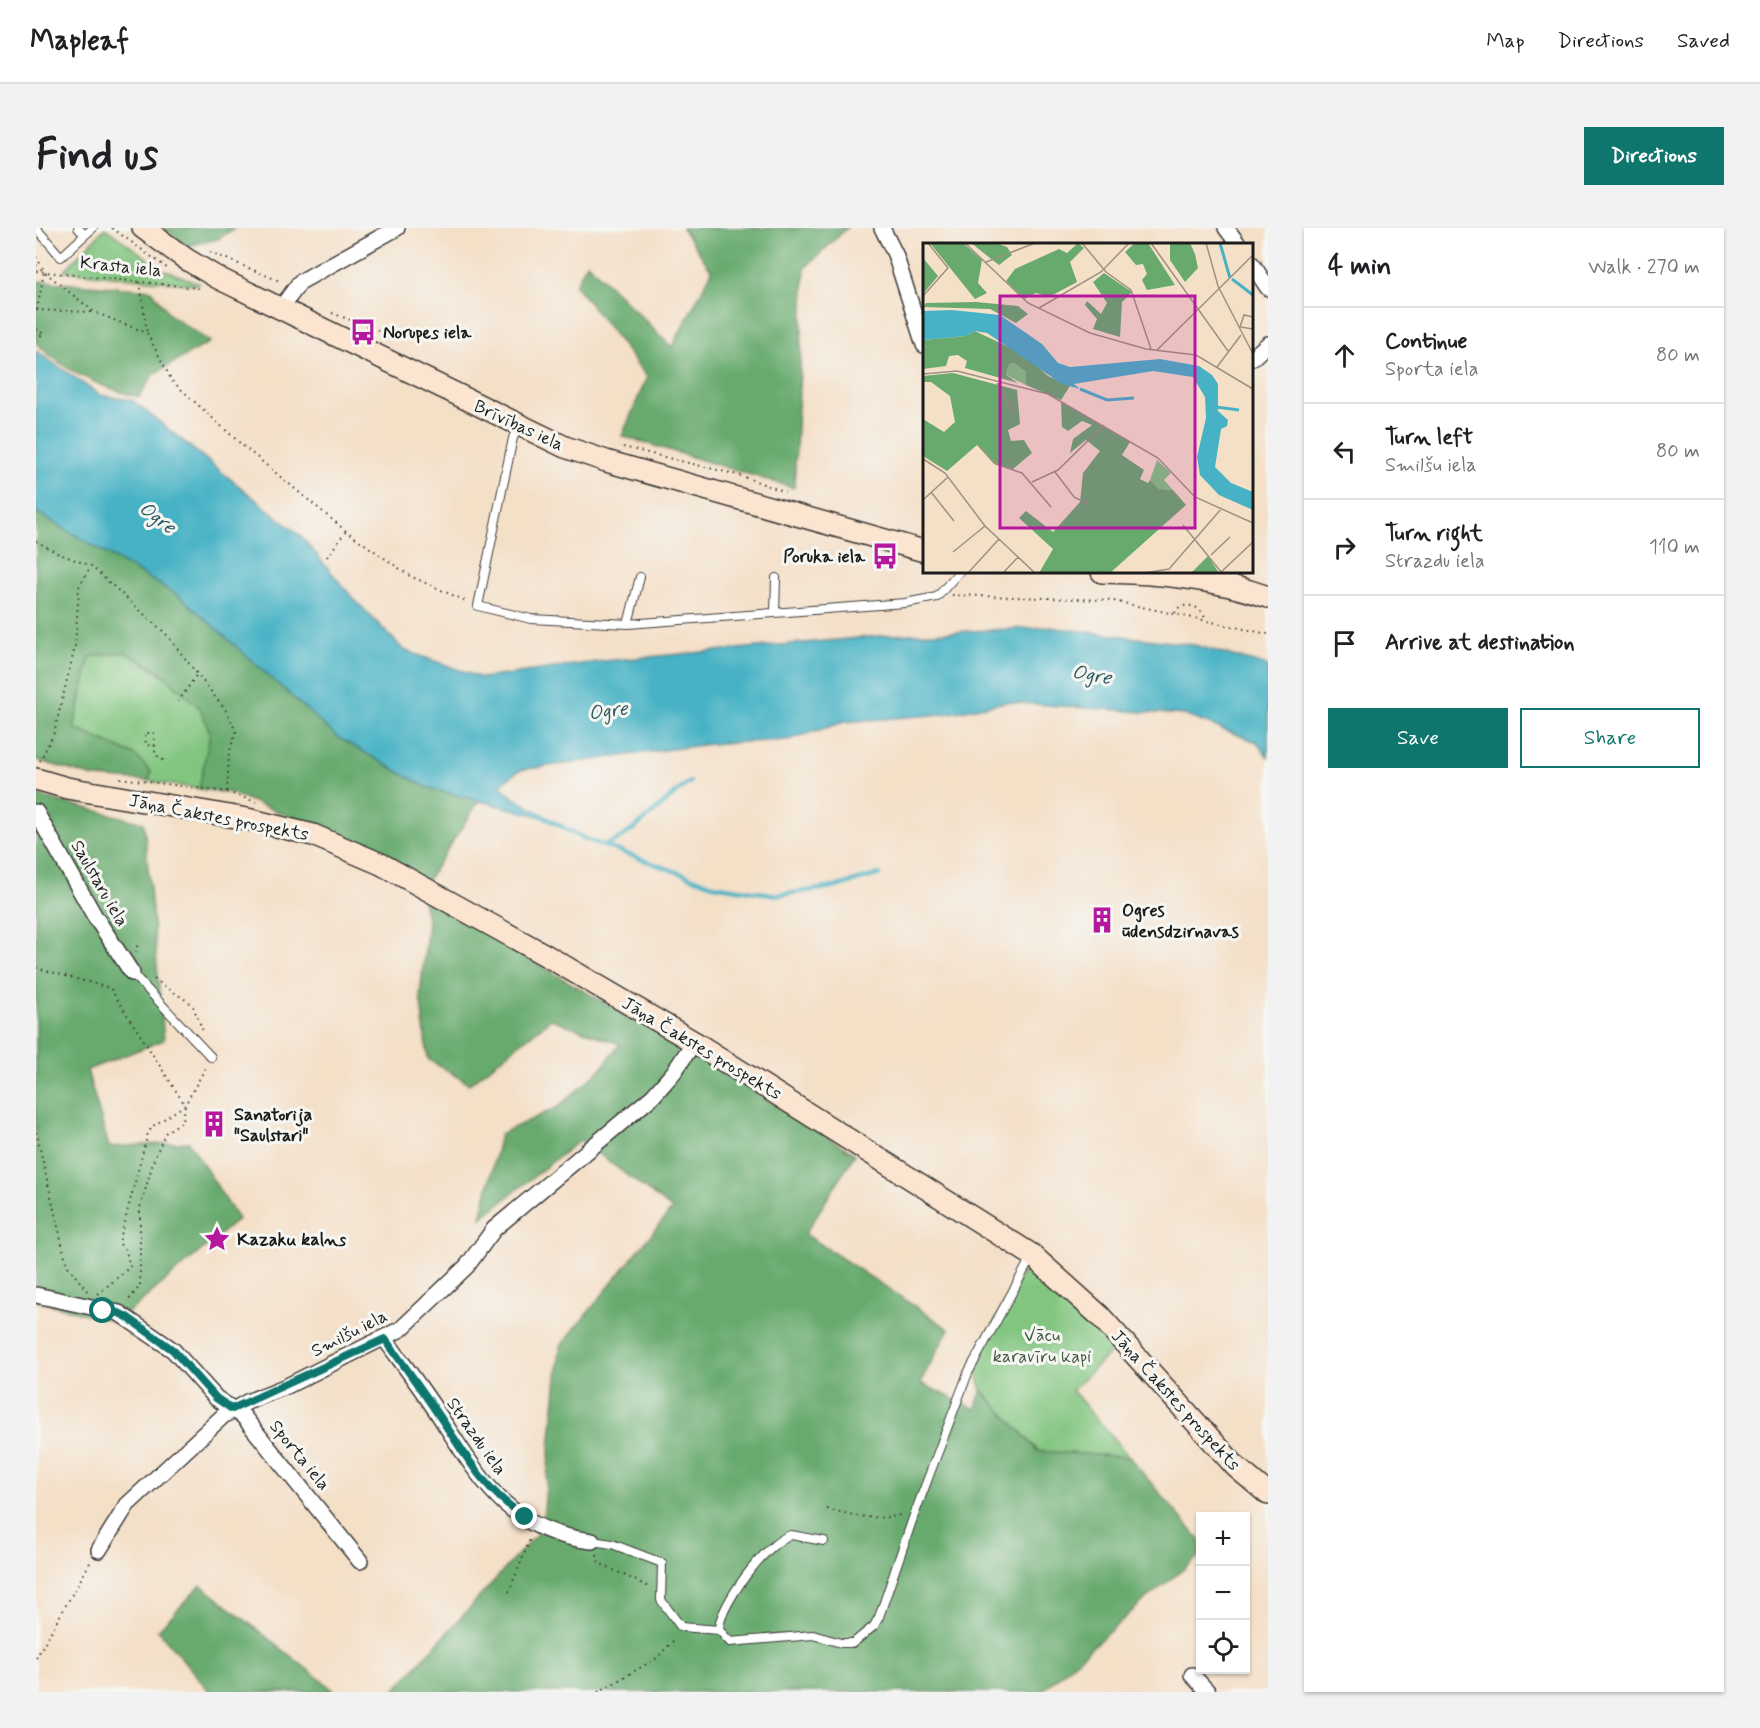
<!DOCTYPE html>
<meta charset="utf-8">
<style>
:root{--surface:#fff;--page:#f2f2f2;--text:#202124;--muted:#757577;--line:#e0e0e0;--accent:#0f766e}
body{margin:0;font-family:Mynerve,sans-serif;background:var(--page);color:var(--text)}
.controls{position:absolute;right:18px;bottom:18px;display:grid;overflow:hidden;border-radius:0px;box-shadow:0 2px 4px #0004}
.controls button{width:54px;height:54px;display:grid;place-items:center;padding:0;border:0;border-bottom:2px solid var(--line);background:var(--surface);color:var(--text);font:30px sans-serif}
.stop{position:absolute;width:18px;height:18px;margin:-14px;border:4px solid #0f766e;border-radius:50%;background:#fff}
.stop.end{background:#0f766e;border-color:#fff;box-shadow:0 2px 6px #0008}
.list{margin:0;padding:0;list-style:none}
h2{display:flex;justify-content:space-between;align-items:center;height:78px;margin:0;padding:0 24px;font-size:26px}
h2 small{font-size:20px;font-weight:400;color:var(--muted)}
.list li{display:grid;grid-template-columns:39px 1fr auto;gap:18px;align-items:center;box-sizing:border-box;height:96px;padding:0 24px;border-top:2px solid var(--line)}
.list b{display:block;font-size:22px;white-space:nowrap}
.list p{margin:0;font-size:20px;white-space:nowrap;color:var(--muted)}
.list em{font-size:20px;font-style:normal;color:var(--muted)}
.actions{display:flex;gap:12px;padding:18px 24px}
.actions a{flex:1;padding:14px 0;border:2px solid var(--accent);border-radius:0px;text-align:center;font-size:21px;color:var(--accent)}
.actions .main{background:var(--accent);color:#fff}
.icon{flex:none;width:33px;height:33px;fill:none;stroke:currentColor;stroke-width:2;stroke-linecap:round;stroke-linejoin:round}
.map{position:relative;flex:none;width:1232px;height:1464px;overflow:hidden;border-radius:0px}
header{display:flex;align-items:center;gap:36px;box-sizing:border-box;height:84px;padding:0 30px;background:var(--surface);border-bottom:2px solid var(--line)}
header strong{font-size:28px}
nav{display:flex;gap:33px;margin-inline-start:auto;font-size:21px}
.intro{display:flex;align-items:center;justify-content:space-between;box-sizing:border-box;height:144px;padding:0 36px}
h1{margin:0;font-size:42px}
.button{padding:15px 27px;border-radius:0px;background:var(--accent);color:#fff;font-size:21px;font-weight:700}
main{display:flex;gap:36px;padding:0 36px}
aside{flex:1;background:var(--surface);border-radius:0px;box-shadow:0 2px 4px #0004}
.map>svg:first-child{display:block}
</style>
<header>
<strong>Mapleaf</strong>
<nav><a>Map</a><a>Directions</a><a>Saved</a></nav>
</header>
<div class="intro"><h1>Find us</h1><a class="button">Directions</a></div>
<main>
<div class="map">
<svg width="1232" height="1464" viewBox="0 0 1232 1464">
<rect width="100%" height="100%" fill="#f6f6f2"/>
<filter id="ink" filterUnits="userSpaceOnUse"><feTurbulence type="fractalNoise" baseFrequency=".0167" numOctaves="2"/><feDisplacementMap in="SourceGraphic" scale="12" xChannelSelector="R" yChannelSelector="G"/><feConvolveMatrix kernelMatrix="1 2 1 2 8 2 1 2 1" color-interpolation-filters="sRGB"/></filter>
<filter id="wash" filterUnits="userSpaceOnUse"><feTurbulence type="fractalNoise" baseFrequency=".008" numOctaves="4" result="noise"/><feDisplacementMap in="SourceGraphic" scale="24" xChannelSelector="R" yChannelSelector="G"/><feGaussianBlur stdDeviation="1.35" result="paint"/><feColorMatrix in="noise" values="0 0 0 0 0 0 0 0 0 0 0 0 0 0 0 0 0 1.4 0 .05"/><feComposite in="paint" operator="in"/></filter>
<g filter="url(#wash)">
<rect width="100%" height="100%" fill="#f4dfc7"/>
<path fill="#81c57f" stroke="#4e704e" stroke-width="1.5" d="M69,0L128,42L163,55L161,57L28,43Z
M88,424C115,439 172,470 174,505C175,520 166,546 163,561L113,553L115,544L99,527L38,500L54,429Z
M992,1034L1045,1082L1079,1120L1036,1162L1093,1229L1002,1223L946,1162L937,1133Z"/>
<path fill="#68aa6e" stroke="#426345" stroke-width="1.5" d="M126,0H199L182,11L151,18Z
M646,0H811L769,40L758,260L586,208L611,149L539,57L551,35L636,119L676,43Z
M0,53L116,62L134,87L174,114L118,146L103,169C66,160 28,143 0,115Z
M0,284L145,369L301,509L390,559L443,573L387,659L258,601L260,591L195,565L163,561L174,505L164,480L122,442L88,424L54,429L38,500L99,527L115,544L113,553L58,549L0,532Z
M0,567L108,595L128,812L51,842L73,919L153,914L202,991L81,1094L0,1073Z
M386,669L652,823L819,926L769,1006L913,1101L884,1155L939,1181L946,1162L1002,1223L1093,1229L1164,1312V1328L1110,1371L1005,1464H357L506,1300L524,1119L636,981L544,912L445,990L464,906L522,879L565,841L584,816L515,791L433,856L392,831L384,767L392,694Z
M165,1357L300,1464H174L122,1402Z"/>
<path fill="#47b2c5" stroke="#326770" stroke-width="1.5" d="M0,123L64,167L96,172L264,307L316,369L368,422L446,450L567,433L855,407L1013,399L1159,417L1232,438V529L1221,514L1148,487L970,474L909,486L808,494L752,512L673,516L484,542L464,557L478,570L508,587L506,589L390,559L301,509L145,369L0,284Z"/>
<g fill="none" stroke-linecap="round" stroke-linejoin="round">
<path stroke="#47b2c5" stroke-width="4.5" d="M501,585L547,610L677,657L741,667L799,659L844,646
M568,617C596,610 628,571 654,554"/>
</g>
</g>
<g filter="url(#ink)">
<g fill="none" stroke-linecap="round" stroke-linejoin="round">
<g stroke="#3c3936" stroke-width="10">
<path id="lane" d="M0,0L25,29L49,7
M42,0L49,7L57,0
M482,199L477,210L442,378L495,391L592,396L869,375L901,369L923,344
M739,385L740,350
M592,396L604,349
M96,745L175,829
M556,1313L576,1316L626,1335L625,1372L645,1399L683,1402L694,1414L777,1407L805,1415H817L838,1398L843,1389L877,1290L932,1145L996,1028
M683,1402C682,1379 731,1313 755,1307L788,1313"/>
</g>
<g stroke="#3c3936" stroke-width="18">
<path id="street" d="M846,0L859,26L888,117
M1190,0L1202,16
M1216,36L1232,60
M245,80L264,54L361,0
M1216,130L1232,116
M0,584L58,687L96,745
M0,1067L83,1085L137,1122L180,1170L207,1188L324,1333
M349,1111C367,1136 386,1161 403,1187C444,1250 472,1304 556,1313
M63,1322L91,1277L187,1188L211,1174L251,1158L365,1101L431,1038L458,1001L617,868L638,844L658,814
M1156,1447L1172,1464"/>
</g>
<g stroke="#3c3936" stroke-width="24">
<path id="secondary" d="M107,0L150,31L180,49L529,219L570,233L888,323
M1066,344C1123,345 1178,350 1232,369
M0,551L31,560L211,591L277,607L345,636L511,728L658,814L996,1027L1064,1088L1200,1239L1232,1266"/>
</g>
<path stroke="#3c3936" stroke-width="2" stroke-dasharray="1.5 4.5" stroke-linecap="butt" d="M76,0L131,40
M174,24L246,54
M0,29L7,40
M0,37L58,84L111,105L136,153L206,217L310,303L374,348L432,374
M0,43L163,60
M104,54L111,105
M0,82L57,84
M1,82L8,44
M296,85L341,102L354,113
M0,101L8,106L0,110
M587,219L706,248L749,264
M0,313L21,325L55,338L130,406L191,484L200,504L193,525L191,564
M291,329L310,303
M916,367L1073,372L1232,406
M1139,385L1142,380C1153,375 1164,378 1169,390
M142,474L161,446
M119,518L118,505H109L110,517L119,518V526L130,535
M4,533L18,505L39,419L43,359L55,338
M84,550L191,564L220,574
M100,725L102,714
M0,740L74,760L149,877L147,893L130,904L118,931L104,980V1058L92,1073
M118,751L156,776L167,803
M0,904L31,1037L52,1064
M62,1066L94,1039L90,1023L83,1015L112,905L117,898L149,877L171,837
M791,1281C817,1287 841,1294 868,1286
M561,1327L563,1335L615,1360
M473,1364L495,1309
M0,1430L55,1333
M562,1464L621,1430L640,1410"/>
<use href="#lane" stroke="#fff" stroke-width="8"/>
<use href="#street" stroke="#fff" stroke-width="15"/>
<use href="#secondary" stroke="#fce5d0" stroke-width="21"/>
</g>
</g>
<g fill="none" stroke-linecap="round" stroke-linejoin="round" filter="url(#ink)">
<path stroke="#0f766e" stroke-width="8" d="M67,1083L83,1085L91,1089L137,1122L180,1170L196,1181L349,1111C366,1135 384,1159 400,1183C429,1225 445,1260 489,1289"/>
</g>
<defs>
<g id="bus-bare" transform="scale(2.07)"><path d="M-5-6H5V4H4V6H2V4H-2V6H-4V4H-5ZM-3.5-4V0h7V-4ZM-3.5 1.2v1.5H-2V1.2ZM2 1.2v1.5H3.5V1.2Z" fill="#b5179e" stroke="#f6f6f2" stroke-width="2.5" paint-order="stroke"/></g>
<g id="building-bare" transform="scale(2.07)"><path d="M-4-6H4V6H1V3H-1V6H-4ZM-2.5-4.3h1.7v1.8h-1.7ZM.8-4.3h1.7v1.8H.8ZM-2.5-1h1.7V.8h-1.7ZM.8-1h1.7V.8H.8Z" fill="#b5179e" stroke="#f6f6f2" stroke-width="2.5" paint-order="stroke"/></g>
<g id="sight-bare" transform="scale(2.07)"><path d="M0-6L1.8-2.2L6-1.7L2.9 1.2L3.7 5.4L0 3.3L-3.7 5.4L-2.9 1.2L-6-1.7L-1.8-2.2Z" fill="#b5179e" stroke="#f6f6f2" stroke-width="2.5" paint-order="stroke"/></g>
</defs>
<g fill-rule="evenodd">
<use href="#bus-bare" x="327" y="104"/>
<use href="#bus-bare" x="849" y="328"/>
<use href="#building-bare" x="1066" y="692"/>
<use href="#building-bare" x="178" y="896"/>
<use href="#sight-bare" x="181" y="1011"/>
</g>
<g text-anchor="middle" stroke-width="6" stroke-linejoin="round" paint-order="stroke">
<g font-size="18" fill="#1c1c1c" stroke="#f6f6f2">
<text transform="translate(85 38) rotate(6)" y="6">Krasta iela</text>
<text transform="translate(483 197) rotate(25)" y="6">Brīvības iela</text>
<text transform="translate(183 589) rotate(11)" y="6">Jāņa Čakstes prospekts</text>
<text transform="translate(64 655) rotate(60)" y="6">Saulstaru iela</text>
<text transform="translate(666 820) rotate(31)" y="6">Jāņa Čakstes prospekts</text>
<text transform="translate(313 1105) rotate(-27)" y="6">Smilšu iela</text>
<text transform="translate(1140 1172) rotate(48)" y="6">Jāņa Čakstes prospekts</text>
<text transform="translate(441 1208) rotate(55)" y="6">Strazdu iela</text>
<text transform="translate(264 1227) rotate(51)" y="6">Sporta iela</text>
</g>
<g font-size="18" font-weight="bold" fill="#1c1c1c" stroke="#f6f6f2" text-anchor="start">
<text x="347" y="110">Norupes iela</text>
<text x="829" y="334" text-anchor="end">Poruka iela</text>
<text x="1086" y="688">Ogres<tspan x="1086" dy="21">ūdensdzirnavas</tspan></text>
<text x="198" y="892">Sanatorija<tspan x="198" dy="21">"Saulstari"</tspan></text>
<text x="201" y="1017">Kazaku kalns</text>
</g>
<g font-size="18" fill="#3f573f" stroke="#f6f6f2">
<text x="1006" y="1113">Vācu<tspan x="1006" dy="21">karavīru kapi</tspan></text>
</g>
<g font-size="20" font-style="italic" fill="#2d5860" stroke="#f6f6f2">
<text transform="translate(122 289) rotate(37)" y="7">Ogre</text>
<text transform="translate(1056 446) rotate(10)" y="7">Ogre</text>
<text transform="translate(572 482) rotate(-8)" y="7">Ogre</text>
</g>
</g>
<g transform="translate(887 15)">
<rect width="330" height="330" fill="#f4dfc7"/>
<path d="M91,120L103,129V142L83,132L86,121ZM234,217L248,230L241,237L250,247L236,246L227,237Z" fill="#81c57f"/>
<path d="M7,0H40L59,17L55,40L64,50L52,56ZM48,0H73L84,4L89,12L76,22ZM155,0L161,5L147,19L154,39L126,54L113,50L101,56L83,38L92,26L136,6L144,10ZM212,0H225L252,42L224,47L219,37L224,31L220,21L213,22L202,9ZM247,0H267L272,11L275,25L262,39L247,17ZM0,15L15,33L0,51ZM181,30L209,49L199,59L197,94L170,86L174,76L162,62L164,58L178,71L184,60L170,39ZM53,59L95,63L105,71L93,80L67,66L0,64L3,60ZM52,88L100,111L125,133L147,143L138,157L103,142V129L91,120L86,121L83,132L95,140L42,125L44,118L35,112L26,113L23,123L0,126V97L43,93ZM30,130L94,147L97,181L85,187L88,198L101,197L109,210L90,226L71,221L54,202L24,228L0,213V176L21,189L32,179L27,153L8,139H0V133ZM138,159L207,199L199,212L221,227L217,236L225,240L227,237L236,246L250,247L263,262L187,330H116L130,306L96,275L103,268L130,289L157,259L160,230L177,208L163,197L147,210L150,196L169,182L159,178L145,188L139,184ZM285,313L296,330H268Z" fill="#68aa6e"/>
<path d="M29,67L77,72L119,101L135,120L147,124L237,116L276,123L289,132L295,141V168L305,177L304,183L298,186L292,224L308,240L330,249V267L296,252L277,232L274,214L283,175L282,154L270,134L230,128L151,141L157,146L139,141L64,90L52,88L43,93L0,97V68Z" fill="#47b2c5"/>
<path fill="none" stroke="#47b2c5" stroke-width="3" d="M297,0L307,35M309,36L330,52M157,146L184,157L211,155M293,164L316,167"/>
<path fill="none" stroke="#9e9183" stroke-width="1.5" d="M42,0L105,60L167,90L223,106L273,112L330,146M159,0L183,29L208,47L228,106M228,0L305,108M283,0L295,43L330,111M63,19L112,0M0,53L25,25L5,0M116,65L178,29L206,0M330,74L321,72L317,84L330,86M234,107L330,12M294,124L318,92M0,131L34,128L125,151L235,215L272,254L330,280M74,140L92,171M56,203L73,221L99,230L128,264M0,216L22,230L62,283L112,330M132,229L151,254L165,261M109,239L135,227L181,182M8,249L31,278M0,257L25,234M260,282L299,330M30,309L62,283M288,312L307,294M81,329L95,314M298,329L330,299M45,330L76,296M221,330L246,326L299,265"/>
<path fill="#b5179e" fill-opacity="0.15" stroke="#b5179e" stroke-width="3" d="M77,53H272V285H77Z"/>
<rect width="330" height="330" fill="none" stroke="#1c1c1c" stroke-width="3"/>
</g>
</svg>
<div class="controls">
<button>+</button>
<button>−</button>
<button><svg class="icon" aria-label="locate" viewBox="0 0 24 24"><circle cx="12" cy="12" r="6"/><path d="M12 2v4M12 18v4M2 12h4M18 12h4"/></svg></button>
</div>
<div class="stop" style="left:67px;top:1083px"></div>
<div class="stop end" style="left:489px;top:1289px"></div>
</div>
<aside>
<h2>4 min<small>Walk · 270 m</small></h2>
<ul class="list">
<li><svg class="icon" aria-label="ahead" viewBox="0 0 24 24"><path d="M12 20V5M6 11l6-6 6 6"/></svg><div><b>Continue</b><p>Sporta iela</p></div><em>80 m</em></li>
<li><svg class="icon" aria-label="left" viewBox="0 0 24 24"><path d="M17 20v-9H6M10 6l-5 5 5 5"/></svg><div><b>Turn left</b><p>Smilšu iela</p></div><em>80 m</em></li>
<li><svg class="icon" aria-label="right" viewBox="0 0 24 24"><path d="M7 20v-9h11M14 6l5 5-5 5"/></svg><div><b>Turn right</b><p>Strazdu iela</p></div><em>110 m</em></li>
<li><svg class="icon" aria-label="arrive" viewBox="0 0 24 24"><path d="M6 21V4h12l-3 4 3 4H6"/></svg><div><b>Arrive at destination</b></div></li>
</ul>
<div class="actions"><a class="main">Save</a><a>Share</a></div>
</aside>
</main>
